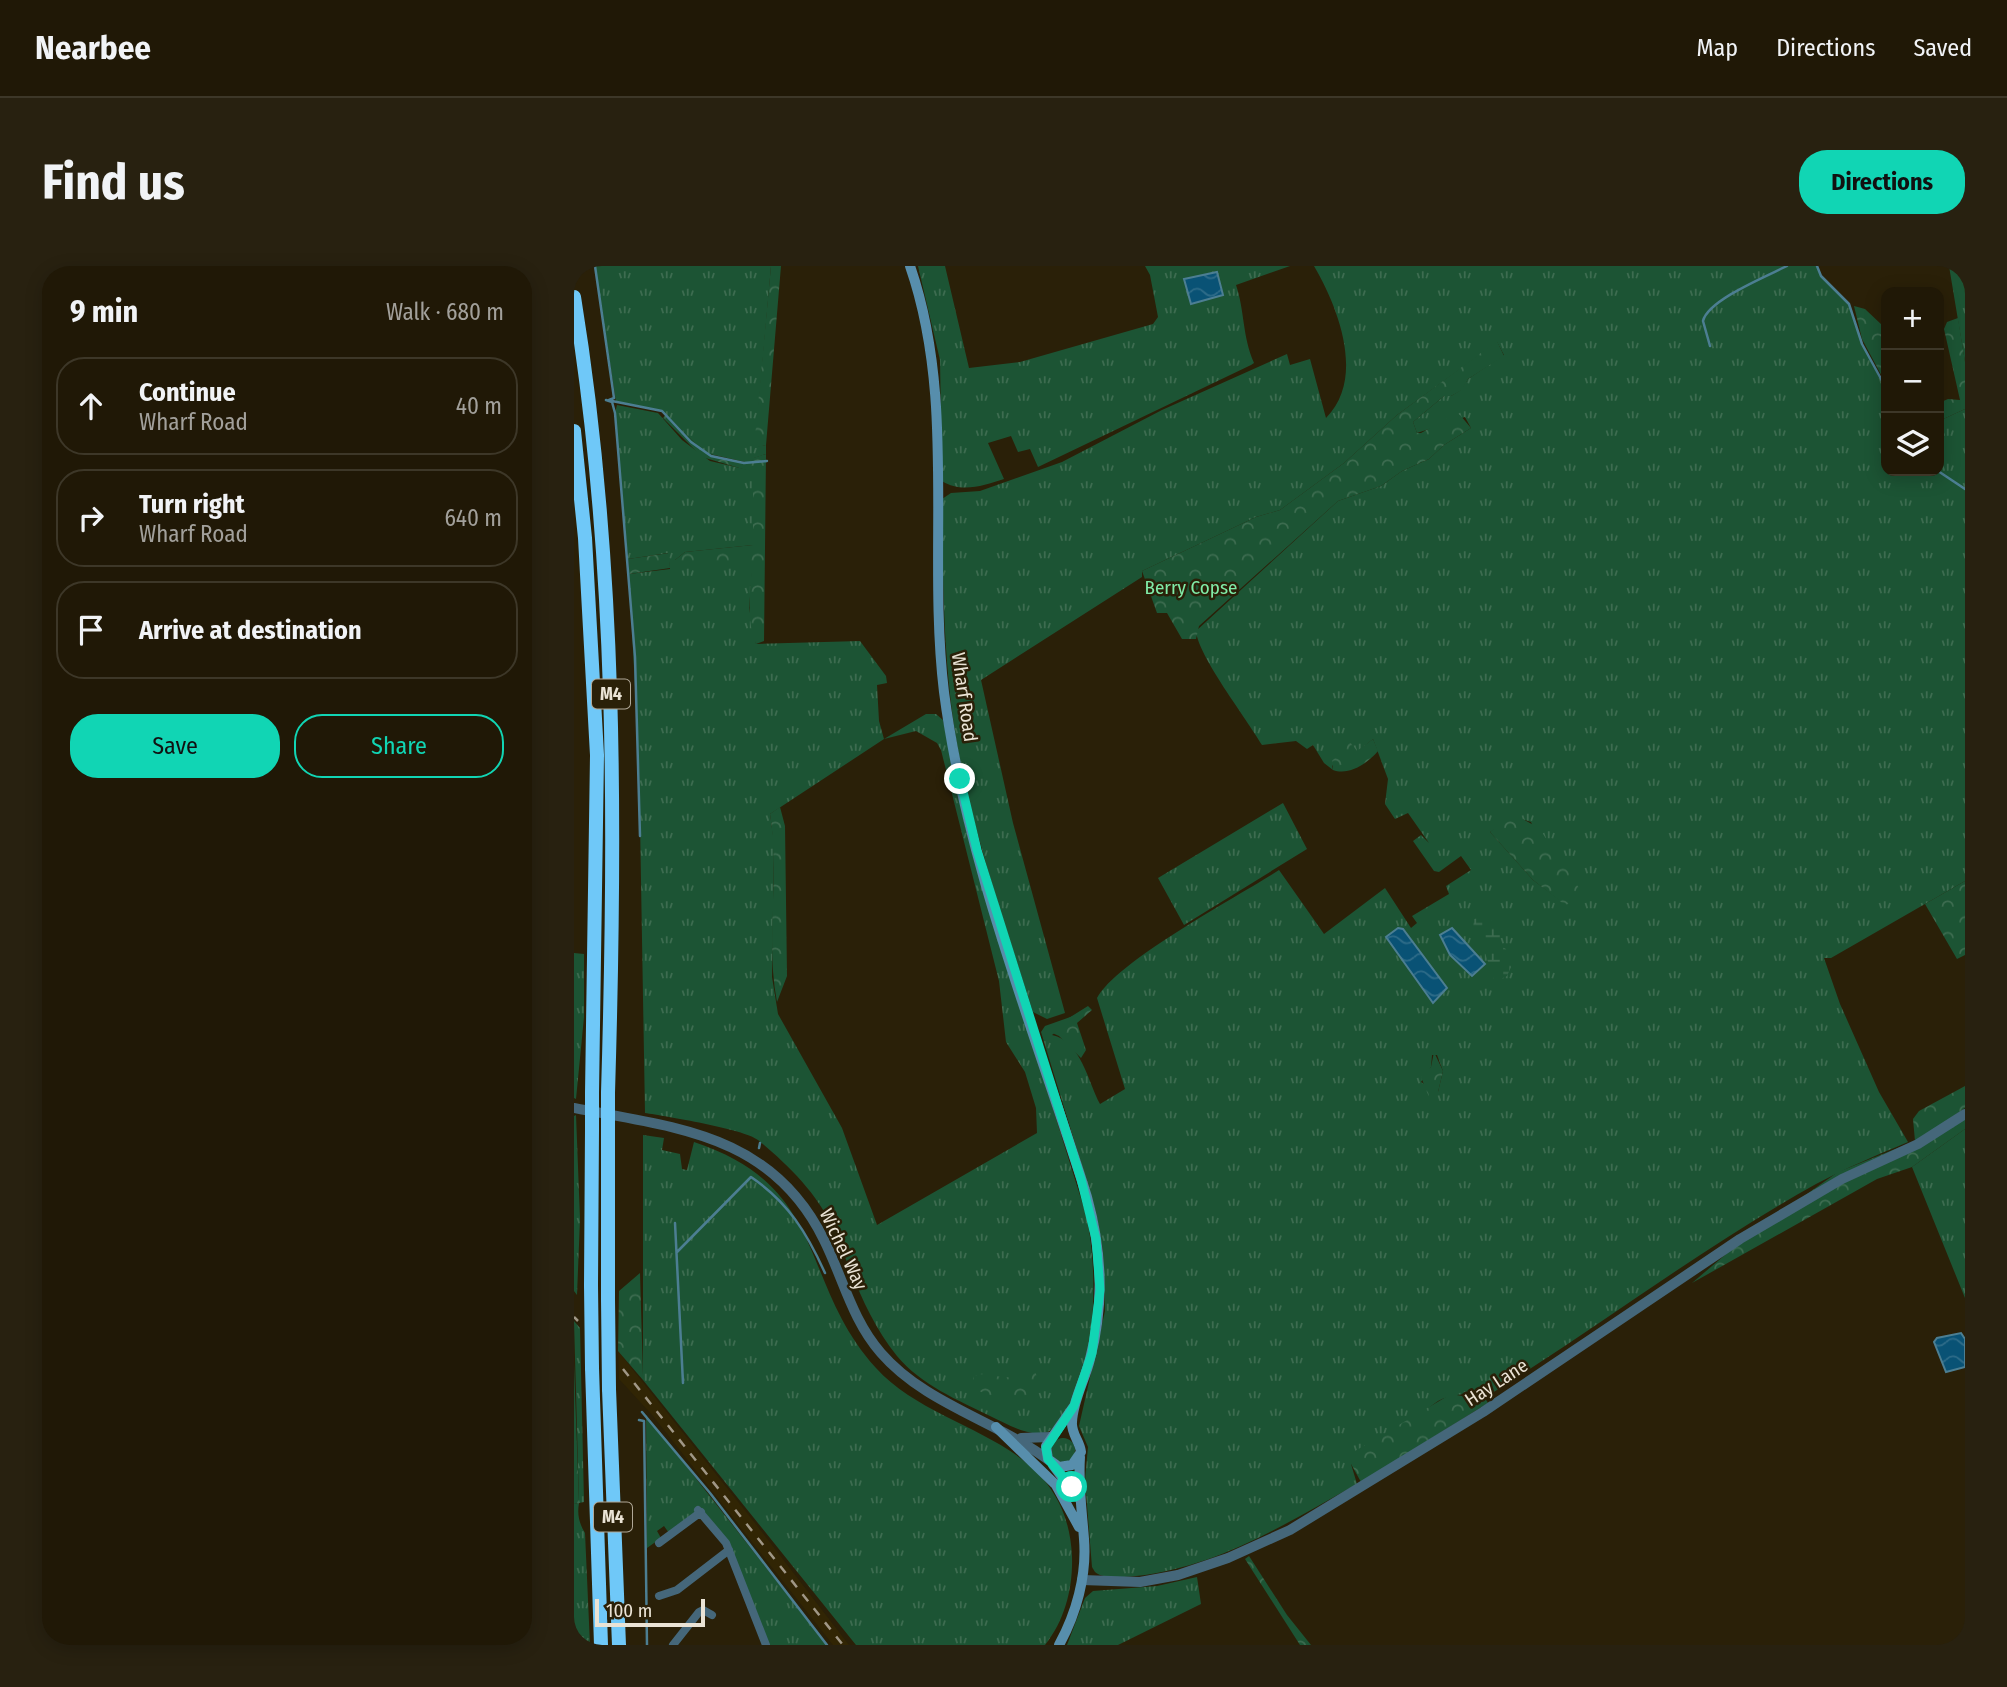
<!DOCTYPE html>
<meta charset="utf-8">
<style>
:root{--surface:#201806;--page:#282110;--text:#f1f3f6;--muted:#a2a09b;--line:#3d3728;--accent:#11d5b4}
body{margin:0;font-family:"Fira Sans Condensed",sans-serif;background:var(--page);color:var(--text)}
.controls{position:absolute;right:21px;top:21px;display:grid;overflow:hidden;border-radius:14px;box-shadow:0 4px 18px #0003}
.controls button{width:63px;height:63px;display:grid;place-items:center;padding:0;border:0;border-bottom:2px solid var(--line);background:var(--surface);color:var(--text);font:35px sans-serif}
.scale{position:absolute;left:21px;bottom:18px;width:110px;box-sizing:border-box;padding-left:7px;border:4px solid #eae3d5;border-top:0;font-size:19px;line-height:24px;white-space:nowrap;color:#eae3d5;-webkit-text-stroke:5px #2a2008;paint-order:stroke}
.stop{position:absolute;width:21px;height:21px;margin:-16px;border:5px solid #11d5b4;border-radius:50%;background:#fff}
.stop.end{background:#11d5b4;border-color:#fff;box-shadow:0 2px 7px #0008}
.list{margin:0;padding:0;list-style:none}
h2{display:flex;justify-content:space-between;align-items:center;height:91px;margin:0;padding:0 28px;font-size:30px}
h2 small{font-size:23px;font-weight:400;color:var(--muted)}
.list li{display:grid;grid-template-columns:46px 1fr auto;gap:21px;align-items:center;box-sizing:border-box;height:98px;margin:0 14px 14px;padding:0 14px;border:2px solid var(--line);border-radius:28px}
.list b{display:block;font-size:26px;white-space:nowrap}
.list p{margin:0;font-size:23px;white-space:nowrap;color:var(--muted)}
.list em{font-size:23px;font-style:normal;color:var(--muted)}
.actions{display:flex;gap:14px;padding:21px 28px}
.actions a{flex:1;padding:16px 0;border:2px solid var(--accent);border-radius:28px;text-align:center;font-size:24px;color:var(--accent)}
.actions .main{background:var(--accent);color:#111}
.icon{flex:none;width:38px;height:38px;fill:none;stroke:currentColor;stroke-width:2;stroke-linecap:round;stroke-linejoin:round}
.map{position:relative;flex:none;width:1391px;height:1379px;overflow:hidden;border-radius:28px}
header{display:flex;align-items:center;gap:42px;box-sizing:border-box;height:98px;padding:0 35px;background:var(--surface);border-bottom:2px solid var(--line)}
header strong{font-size:33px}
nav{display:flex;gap:38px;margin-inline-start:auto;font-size:24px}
.intro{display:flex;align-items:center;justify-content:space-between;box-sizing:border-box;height:168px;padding:0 42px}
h1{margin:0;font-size:49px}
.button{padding:18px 32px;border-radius:28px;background:var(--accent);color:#111;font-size:24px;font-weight:700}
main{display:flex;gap:42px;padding:0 42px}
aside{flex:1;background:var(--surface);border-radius:28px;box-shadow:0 4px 18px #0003}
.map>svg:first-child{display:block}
</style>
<header>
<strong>Nearbee</strong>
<nav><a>Map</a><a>Directions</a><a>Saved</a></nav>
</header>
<div class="intro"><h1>Find us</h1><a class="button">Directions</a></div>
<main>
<aside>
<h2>9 min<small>Walk · 680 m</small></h2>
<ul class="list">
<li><svg class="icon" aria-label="ahead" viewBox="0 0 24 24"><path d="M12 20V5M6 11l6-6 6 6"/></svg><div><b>Continue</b><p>Wharf Road</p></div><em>40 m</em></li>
<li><svg class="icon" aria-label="right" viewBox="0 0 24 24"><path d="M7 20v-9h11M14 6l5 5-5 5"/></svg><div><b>Turn right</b><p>Wharf Road</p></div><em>640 m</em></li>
<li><svg class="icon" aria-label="arrive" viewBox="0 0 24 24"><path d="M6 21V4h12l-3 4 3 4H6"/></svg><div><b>Arrive at destination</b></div></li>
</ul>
<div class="actions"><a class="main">Save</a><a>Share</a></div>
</aside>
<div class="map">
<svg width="1391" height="1379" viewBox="0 0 1391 1379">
<defs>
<pattern id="grass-tufts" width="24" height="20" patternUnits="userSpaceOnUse" patternTransform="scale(1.75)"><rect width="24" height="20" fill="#1c5434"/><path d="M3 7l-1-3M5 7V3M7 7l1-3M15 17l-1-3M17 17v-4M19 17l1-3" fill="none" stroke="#3d6c50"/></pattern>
<pattern id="forest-crowns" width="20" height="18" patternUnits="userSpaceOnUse" patternTransform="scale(1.75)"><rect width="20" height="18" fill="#1c5434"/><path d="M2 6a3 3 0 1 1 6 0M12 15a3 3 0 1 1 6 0" fill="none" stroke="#3d6c50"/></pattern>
<pattern id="wetland-marsh" width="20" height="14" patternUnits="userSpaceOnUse" patternTransform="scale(1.75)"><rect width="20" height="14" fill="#1c5434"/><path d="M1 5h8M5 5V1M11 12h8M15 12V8" fill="none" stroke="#3d6c50"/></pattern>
<pattern id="water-waves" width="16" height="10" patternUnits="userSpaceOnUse" patternTransform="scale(1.75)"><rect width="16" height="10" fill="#095275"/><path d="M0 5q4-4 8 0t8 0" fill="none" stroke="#2d6b88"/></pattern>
</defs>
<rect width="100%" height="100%" fill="#2a2008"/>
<path fill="#312504" d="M44,1085L181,1257L275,1379H259L79,1150L45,1113Z"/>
<path fill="url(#grass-tufts)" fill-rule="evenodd" d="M21,0H197L181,181L192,179V188L180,192L176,197L131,187L88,145L42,136Z
M344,0H371L395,102L446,96L579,58L584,51L576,9L571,0H716L662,19C671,46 668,69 680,97L677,99L464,201L456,183L444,186L437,170L414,177L430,213C409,220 387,227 368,215L366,94Z
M740,0H1243L1247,10L1275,38L1288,78L1312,122V205H1365V155L1391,143V615L1257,692H1250L1266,738L1305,826L1334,876C1303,889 1272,902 1242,918C1127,982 1022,1063 910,1132L907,1126C891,1129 878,1127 864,1135L777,1198L783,1218C713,1257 644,1301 562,1310C550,1311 531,1314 521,1306L518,1301L511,1214L514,1181L505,1160L531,1045L529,985L522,946L467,766L471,760L502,749L478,769C507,775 514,816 526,838L551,823L523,732C544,694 663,631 705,604L750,668L811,622L837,662L843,657L838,650L875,628L872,620L897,604L887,590L865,606L860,605L839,575L847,569L855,577L834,547L821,553L811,538L814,513L799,473L783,486L776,477L758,500L759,504L750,497L739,479L733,483L722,475L688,479C673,453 624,390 622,365L764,235L807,220L828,205L855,193L870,179L897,162L891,151L843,167L839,156L870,130H877L887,124L894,113L930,89L923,76L823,149L770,197L706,244L682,251L568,305V311L407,414L439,557L491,747L473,753L459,746C432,661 402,576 385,489C369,404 369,318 368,233L377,227L406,225L488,196L588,144L713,88L716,99L736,93L752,152C792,112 764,41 740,0ZM941,551L957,556L991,638L959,614L916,566ZM858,789H863L869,805L864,826L847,816L857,801Z
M1375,0H1391V96Z
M43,139L84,147L108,174L136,195L179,205V279L111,286L101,294L179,295L175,342L182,378L286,375L312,410L313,417L303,419L305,455L310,473L352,448H362L369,454L391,560L513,952C525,1014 524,1117 476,1165C456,1173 434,1158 416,1150C384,1134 347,1119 323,1090C292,1052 278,1006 259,962C243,927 213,898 184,874C170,863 91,850 71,847L65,497L55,308L96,303L94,287L54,293L41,147ZM342,465L363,477L367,484L425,715L432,776L451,806L462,842L463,867L303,959L268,862L204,748L198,711L200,577L196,548L310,473Z
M709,537L733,583L610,659L584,612Z
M0,687L10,688V751L2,833L0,832Z
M2,849L6,953L3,1029L0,1025V850Z
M1391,863V1032L1338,901Z
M69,869L90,872L88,884L106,888L108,903L113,904L120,876C256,921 224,1016 302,1102C364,1171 492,1167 498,1290C499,1322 491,1354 471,1379H282L69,1114Z
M0,1055L6,1062L10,1236L5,1237C3,1249 5,1257 11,1267L16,1379H0V1238L5,1237Z
M72,1149L253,1379H195L152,1272L125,1240L121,1248L95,1267L90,1260L83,1265L87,1272L73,1282Z
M477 1184a12 12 0 1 1 24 0a12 12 0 1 1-24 0Z
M623,1311L627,1338L544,1379H493L511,1332L519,1325L583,1320Z"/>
<path fill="url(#forest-crowns)" d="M197,0H207L192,179L180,182Z
M1280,40L1291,43L1309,60L1312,68V118L1288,73Z
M1384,52L1391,96V143L1365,155V137L1374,133L1386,134L1370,63L1373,56Z
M923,75L930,90L894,113L888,124L877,130H870L839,156L843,167H847L879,149H886L897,162L870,179L855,193L828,205L807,220L764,235L625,360L622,373H608L593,347H583L568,305L682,251L706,244L770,197L823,149Z
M92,148C125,179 126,193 176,197L179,192L192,188L190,375L182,378C171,351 177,323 178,295L101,303V294L111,286L179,279V206L128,191L89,152Z
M95,287L96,302L55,308L54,293Z
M799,473L804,485C794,497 775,510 759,504L758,495L776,476L783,485Z
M206,541L211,560L213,710L203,736C191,674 206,610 196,548Z
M934,545L965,562L1005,622L1003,635L991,639L959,614L916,566L921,562L919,558Z
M1391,615V689L1383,693L1351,638Z
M514,740L518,744L503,757L512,784L507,792L485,770L474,765Z
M860,786L869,805L864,826L855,831L847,811L857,801Z
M1391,820V842L1361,863L1391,849V863L1338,901L1303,913L1118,1017L1171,972L1264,906L1341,875L1339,853L1345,845Z
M66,1007L69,1110V1114L44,1085L45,1025Z
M0,1098L5,1237L0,1238Z
M460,1103L464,1113L444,1141L405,1125L398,1118L400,1110C414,1105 423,1113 437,1111C445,1109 452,1104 460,1103Z
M907,1126L914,1137L787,1216L777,1198L776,1188L877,1128L888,1130Z
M675,1290L713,1349L737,1379H726L671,1293Z"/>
<path fill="url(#wetland-marsh)" d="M913,651L932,664L931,671L915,675L903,671L899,664L900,653Z
M922,678L932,683L937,701L933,710L921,716L910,684L912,681Z"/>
<path fill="url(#water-waves)" stroke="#4c7e92" stroke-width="2" d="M643,6L649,29L617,38L610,13Z
M824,662L829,663L873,722L859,737L812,671Z
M878,662L911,698L898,710L876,689L866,669Z
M1387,1067L1391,1073V1101L1372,1106L1360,1076L1363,1072Z"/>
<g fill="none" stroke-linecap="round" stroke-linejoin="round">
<path stroke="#4c7e92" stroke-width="2.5" d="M21,0L40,132L35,134
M1243,0L1247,10L1275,38L1288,78L1312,122
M1136,80L1129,55C1134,34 1193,10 1213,0
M32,134L38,136L41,147L61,391L66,570
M38,135L88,145L117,176L137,190L170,197L193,195
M1364,205L1391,223
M185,882L186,877
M101,957L109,1117
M103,986L177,911C214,936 233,967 251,1007
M68,1146L136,1227L253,1379
M65,1154L70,1155L73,1379"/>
<path stroke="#45677a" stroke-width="8" d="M124,1244L152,1277L192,1379
M85,1277L127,1246
M85,1330L103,1324L155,1284
M99,1379L125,1346L129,1344L138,1349"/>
<path stroke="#45677a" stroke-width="10" d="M0,842C103,862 198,868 250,974C269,1012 278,1054 307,1087C351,1138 423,1155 476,1195
M447,1172L477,1171
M508,1314L566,1316L604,1309L654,1292L716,1264L909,1146L1166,973L1268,913L1344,878L1391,848"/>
<path stroke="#578eac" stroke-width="10" d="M336,0C383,135 353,285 370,426C392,597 462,768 513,931C528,984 530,1040 516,1093C511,1114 499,1134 498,1156C497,1168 506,1175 507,1186L498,1199L485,1201L474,1193L472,1180L500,1140
M422,1161L482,1219L505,1261
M479,1199L503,1231
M485,1379C502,1348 513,1310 510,1273C508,1245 504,1220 506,1191"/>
<path stroke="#6fc8f8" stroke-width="14" d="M0,31C43,295 42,561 34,827
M0,165L11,272L23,489L18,827
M34,865V1033
M17,1019L18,864
M18,1102L27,1379
M35,1123L45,1379"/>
<path stroke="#a09786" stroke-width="2.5" stroke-dasharray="9 9" stroke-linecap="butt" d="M0,1051L4,1055
M49,1103L269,1379"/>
<path stroke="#6fc8f8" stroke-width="14" d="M18,864V827
M34,865V827
M17,1019L18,1102
M34,1033L35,1123"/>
</g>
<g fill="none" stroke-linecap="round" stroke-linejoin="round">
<path stroke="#11d5b4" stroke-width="9" d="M386,513L403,584L507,913L522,973L526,1024L518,1087L500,1140L472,1182L474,1193L498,1221"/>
</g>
<g text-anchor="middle" stroke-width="5" stroke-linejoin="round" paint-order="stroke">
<g fill="#2a2008" stroke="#b0a898" stroke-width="2">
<rect x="18" y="413.5" width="38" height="29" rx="5"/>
<rect x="20" y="1236.5" width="38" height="29" rx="5"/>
</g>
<g font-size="18" font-weight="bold" fill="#eae3d5">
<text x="37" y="434">M4</text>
<text x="39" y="1257">M4</text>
</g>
<g font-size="19" fill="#80eca8" stroke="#2a2008">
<text x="617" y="328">Berry Copse</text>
</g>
<g font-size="19" fill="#eae3d5" stroke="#2a2008">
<text transform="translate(391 431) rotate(82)" y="7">Wharf Road</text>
<text transform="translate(270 983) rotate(65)" y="7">Wichel Way</text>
<text transform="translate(922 1116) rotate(-33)" y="7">Hay Lane</text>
</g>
</g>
</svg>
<div class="controls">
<button>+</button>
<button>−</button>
<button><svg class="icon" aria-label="layers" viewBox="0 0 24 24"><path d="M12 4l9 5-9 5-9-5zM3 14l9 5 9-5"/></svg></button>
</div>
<div class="scale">100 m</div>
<div class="stop" style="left:498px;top:1221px"></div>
<div class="stop end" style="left:386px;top:513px"></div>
</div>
</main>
